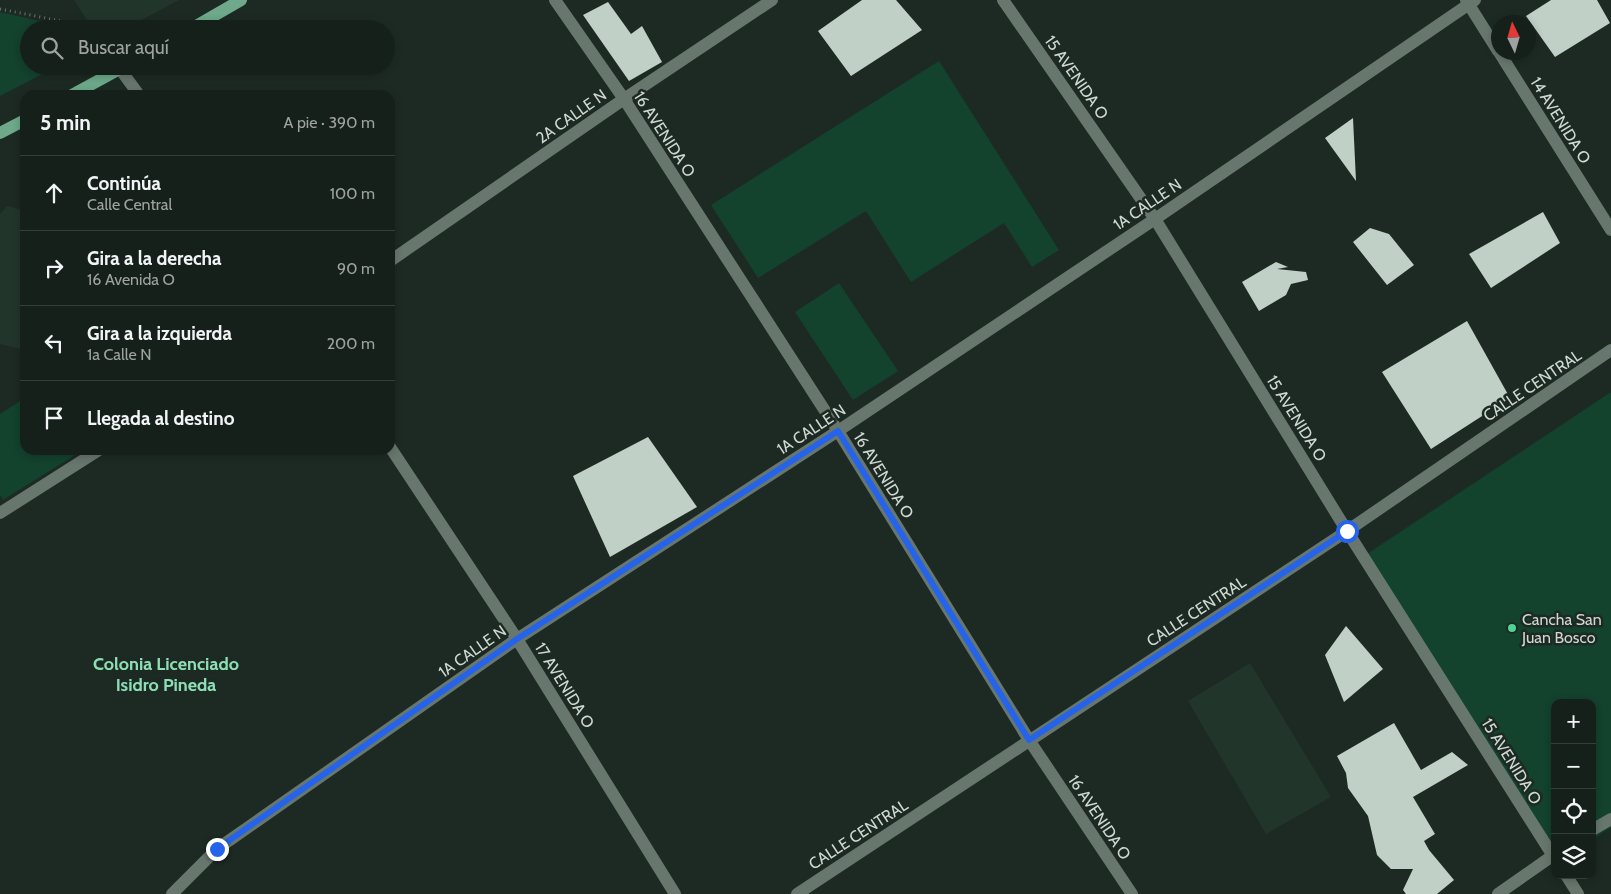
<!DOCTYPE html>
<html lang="es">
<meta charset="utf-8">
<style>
:root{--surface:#16201a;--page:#1f2823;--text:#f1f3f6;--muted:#9ea3a2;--line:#353e39}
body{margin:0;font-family:Cabin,sans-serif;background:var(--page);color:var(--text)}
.controls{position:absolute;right:15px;bottom:15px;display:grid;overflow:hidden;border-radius:10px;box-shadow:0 2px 8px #0003}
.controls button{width:45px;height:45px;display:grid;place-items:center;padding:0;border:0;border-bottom:1px solid var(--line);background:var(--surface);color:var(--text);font:25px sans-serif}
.compass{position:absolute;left:1491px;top:15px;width:45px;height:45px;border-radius:50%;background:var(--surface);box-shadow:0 2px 8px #0003;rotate:355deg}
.stop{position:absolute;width:15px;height:15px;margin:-11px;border:4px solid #2563eb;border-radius:50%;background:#fff}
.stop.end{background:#2563eb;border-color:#fff;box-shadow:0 1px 5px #0008}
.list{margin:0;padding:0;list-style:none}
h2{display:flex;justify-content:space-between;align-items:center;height:65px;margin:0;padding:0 20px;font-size:21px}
h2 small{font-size:16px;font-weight:400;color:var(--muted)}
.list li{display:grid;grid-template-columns:32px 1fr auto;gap:15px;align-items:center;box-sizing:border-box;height:75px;padding:0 20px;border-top:1px solid var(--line)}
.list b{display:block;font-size:19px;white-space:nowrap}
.list p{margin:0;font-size:16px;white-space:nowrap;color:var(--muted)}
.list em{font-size:16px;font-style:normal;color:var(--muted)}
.icon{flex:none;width:28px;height:28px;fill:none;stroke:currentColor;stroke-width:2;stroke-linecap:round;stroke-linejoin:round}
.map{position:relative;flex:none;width:1611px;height:894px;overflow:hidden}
.search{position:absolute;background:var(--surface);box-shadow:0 2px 8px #0003;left:20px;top:20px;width:375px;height:55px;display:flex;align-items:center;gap:12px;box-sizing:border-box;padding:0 18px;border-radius:28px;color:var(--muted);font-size:19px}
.panel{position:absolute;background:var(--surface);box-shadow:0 2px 8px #0003;left:20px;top:90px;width:375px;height:365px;border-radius:15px}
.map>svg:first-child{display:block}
</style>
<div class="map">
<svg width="1611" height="894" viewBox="0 0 1611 894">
<rect width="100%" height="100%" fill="#1d2a23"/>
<path fill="#22352b" d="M74,0H179L125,29H93Z
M7,206L25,211V350L0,344V214Z
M1250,663L1331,797L1266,834L1188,701Z"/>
<path fill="#13422d" d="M0,12L62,26L65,29H29V66H58L0,96Z
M939,61L1059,250L1032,267L1004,223L911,282L866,211L758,278L711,205Z
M839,283L898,371L853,400L795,312Z
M1611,392V827L1592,840V703H1555V859L1367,554Z
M25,398V450H83L3,500L0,495V414Z"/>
<path fill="#c0d0c7" d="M862,0H896L922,30L851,76L818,31Z
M1551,0H1597L1610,23L1555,57L1526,16Z
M608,2L631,34L642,26L662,62L629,81L583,15Z
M1353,118L1356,181L1325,138Z
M1543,212L1560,243L1491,288L1469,254Z
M1370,228L1389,234L1414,265L1387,285L1353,242Z
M1276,262L1288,267L1277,269L1306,272L1308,280L1291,284L1286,295L1259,311L1242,282Z
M1467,321L1510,398L1431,449L1382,372Z
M648,437L697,507L610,557L573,476Z
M1346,626L1383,669L1344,702L1325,655Z
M1394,723L1421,770L1452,752L1468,765L1413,797L1435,834L1424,841L1429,850L1454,880L1437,894H1406L1403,890L1413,869H1391L1377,855L1368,816L1348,788L1346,773L1337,756Z"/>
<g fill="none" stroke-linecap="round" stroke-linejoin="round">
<path stroke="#6a756f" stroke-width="3" stroke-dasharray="1 4" stroke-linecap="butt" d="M0,9L66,22L72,29"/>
<path stroke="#68776e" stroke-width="12" d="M555,0L624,99L838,431L1029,740L1132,894
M1003,0L1155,219L1347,531L1555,859
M1466,0L1498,51
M1499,52L1611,230
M120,69L139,95
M390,261L624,99L772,0
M390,447L517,639L675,894
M0,513L99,450
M1592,830L1611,819
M1566,875L1578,894
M172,894L217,849L517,639L838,431L1155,219L1475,0
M797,894L1347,531L1611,350
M1498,894L1555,854"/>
<path stroke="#6da98a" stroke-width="12" d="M191,29L241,0
M72,95L125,66
M0,133L25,120"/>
</g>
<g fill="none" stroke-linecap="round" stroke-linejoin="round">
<path stroke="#2563eb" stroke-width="6" d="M217,849L517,639L838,431L1029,740L1347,531"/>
</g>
<circle fill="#50d398" stroke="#1d2a23" stroke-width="2" cx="1512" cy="628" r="5"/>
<g text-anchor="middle" stroke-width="5" stroke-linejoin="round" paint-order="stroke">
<g font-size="16" fill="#d0d8d3" stroke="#1d2a23">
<text transform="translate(1077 77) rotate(55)" y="6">15 AVENIDA O</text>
<text transform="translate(571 116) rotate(-35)" y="6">2A CALLE N</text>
<text transform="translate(1561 120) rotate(58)" y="6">14 AVENIDA O</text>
<text transform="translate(665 134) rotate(57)" y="6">16 AVENIDA O</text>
<text transform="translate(1147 204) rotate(-34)" y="6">1A CALLE N</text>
<text transform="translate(1532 385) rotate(-34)" y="6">CALLE CENTRAL</text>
<text transform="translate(1297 418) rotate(58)" y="6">15 AVENIDA O</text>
<text transform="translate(811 429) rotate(-33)" y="6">1A CALLE N</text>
<text transform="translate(884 475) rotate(58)" y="6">16 AVENIDA O</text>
<text transform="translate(1196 611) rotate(-33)" y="6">CALLE CENTRAL</text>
<text transform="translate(472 651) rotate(-35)" y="6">1A CALLE N</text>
<text transform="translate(565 685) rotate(58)" y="6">17 AVENIDA O</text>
<text transform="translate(1512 761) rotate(58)" y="6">15 AVENIDA O</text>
<text transform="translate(1100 817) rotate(56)" y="6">16 AVENIDA O</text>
<text transform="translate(858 834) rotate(-33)" y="6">CALLE CENTRAL</text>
</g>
<g font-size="16" fill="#d0d8d3" stroke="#1d2a23" text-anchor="start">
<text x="1522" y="625">Cancha San<tspan x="1522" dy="18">Juan Bosco</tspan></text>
</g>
<g font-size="18" font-weight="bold" fill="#8ddeb4" stroke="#1d2a23">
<text x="166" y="670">Colonia Licenciado<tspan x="166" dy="21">Isidro Pineda</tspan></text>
</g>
</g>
</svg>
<div class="controls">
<button>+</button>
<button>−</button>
<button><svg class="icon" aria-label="locate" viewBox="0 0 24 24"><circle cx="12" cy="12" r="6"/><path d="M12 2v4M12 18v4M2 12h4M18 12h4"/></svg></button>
<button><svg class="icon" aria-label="layers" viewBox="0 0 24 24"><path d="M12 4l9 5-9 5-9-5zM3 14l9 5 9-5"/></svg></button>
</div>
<svg class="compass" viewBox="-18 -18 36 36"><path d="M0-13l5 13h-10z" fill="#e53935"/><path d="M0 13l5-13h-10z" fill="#9ea3a2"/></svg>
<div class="stop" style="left:1347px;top:531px"></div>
<div class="stop end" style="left:217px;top:849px"></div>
<div class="search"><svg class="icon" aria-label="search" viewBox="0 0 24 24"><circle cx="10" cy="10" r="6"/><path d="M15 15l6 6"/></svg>Buscar aquí</div>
<section class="panel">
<h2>5 min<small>A pie · 390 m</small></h2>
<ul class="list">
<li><svg class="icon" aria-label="ahead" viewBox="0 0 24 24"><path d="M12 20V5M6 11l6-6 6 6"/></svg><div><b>Continúa</b><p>Calle Central</p></div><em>100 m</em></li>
<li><svg class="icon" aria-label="right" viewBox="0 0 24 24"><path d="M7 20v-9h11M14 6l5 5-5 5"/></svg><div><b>Gira a la derecha</b><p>16 Avenida O</p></div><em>90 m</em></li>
<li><svg class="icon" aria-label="left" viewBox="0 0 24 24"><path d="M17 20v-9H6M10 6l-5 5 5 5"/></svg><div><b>Gira a la izquierda</b><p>1a Calle N</p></div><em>200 m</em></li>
<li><svg class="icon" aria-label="arrive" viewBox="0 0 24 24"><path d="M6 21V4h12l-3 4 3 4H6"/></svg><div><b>Llegada al destino</b></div></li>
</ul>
</section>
</div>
